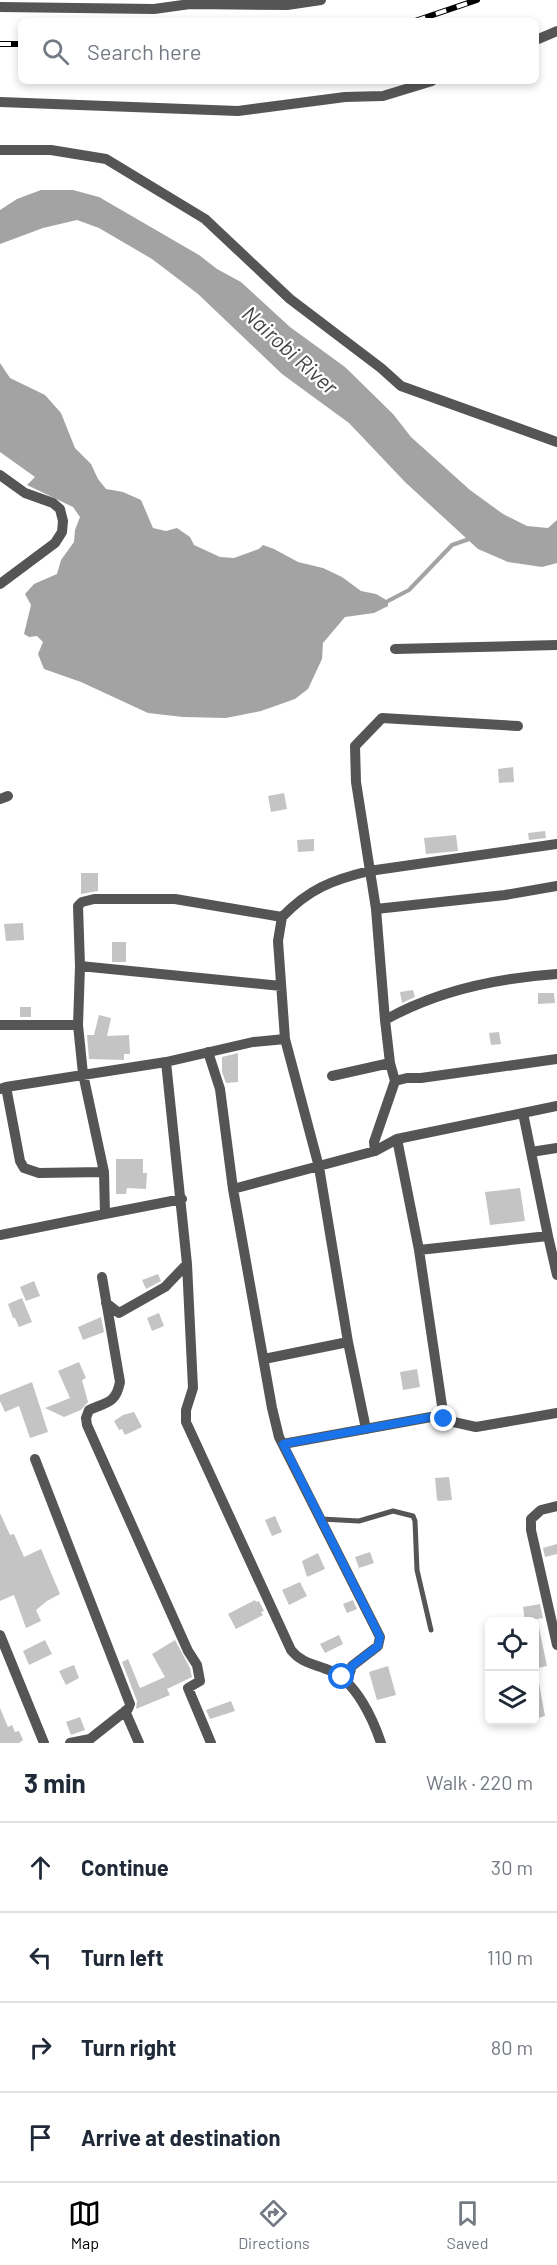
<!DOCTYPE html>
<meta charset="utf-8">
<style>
:root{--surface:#fff;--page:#f6f6f7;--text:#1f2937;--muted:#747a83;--line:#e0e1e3;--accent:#000}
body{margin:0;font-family:Barlow,sans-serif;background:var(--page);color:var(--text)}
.controls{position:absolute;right:18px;bottom:18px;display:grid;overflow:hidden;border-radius:9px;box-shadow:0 3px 9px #0003}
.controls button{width:54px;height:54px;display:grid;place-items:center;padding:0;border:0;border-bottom:2px solid var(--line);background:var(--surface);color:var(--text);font:30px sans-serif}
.stop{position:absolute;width:18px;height:18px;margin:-14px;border:4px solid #1a73e8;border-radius:50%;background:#fff}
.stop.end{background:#1a73e8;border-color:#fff;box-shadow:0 2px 6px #0008}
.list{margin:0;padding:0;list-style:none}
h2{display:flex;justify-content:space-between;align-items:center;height:78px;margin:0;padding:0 24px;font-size:26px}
h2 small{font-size:20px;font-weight:400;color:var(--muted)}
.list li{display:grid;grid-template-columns:39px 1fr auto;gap:18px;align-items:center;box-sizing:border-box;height:90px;padding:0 24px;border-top:2px solid var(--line)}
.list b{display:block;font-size:22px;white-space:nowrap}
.list em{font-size:20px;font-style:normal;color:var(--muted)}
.icon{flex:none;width:33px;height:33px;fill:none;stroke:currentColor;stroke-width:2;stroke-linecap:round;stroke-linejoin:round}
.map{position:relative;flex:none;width:557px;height:1743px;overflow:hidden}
.search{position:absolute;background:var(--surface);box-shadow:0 3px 9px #0003;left:18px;right:18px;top:18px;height:66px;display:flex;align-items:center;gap:15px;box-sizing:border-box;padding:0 21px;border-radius:9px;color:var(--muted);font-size:22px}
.sheet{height:438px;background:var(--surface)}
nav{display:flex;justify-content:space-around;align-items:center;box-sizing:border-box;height:84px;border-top:2px solid var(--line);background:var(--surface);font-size:16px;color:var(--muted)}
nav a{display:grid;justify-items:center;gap:3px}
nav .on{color:var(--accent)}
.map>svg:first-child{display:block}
</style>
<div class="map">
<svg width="557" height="1743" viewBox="0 0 557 1743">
<rect width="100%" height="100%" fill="#fff"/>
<path fill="#a3a3a3" d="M41,190H73L99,197L199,255L217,269L241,282L290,327L345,367L393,414L411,437L470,490L503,514L527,526L548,528L557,520V563L542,567L508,562L478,549L405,482L349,423L282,374L198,294L152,259L99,228L77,220L43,228L0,244V210L17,199Z
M0,363L10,378L45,395L61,413L75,448L91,464L98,479L106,489L123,492L141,500L153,528L166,531L177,528L190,537L194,545L220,557L234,558L259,549L263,545L274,549L298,562L323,568L342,577L361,591L376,594L388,601V606L374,613L345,617L323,643L322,659L308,689L295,699L261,711L226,718L183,717L148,713L81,682L44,669L38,654L43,642L37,636L29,637L24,634L31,605L25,594L34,584L57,574L61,560L74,542L75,530L80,517L73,507L27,485L35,477L0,452Z"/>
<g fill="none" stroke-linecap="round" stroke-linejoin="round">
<path stroke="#a3a3a3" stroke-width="4" d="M388,601L409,590L452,545L472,538"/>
</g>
<path fill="#c4c4c4" d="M513,767L514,782L499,783L498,769Z
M284,793L287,809L271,812L268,796Z
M545,831L546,838L529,840L528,833Z
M456,835L458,851L426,854L424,838Z
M314,839V851L298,852L297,840Z
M81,873H98V891L81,894Z
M23,923L24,940L6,941L4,924Z
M112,942H126V962H112Z
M413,990L415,997L402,1003L400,992Z
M538,993H554L555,1003L538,1004Z
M20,1007H31V1017H20Z
M99,1015L111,1018L107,1036L129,1035L130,1054H124V1060L89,1059L87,1035H94Z
M499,1032L501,1044L491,1045L489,1033Z
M238,1053V1082L226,1083L222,1072V1057Z
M116,1159H143V1173H147L146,1189L127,1188L126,1194H116Z
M520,1188L525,1221L490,1225L485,1192Z
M158,1274L161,1281L146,1289L142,1280Z
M34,1281L40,1296L26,1301L20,1287Z
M22,1298L32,1322L19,1327L15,1318H13L8,1304Z
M159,1313L164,1326L152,1331L147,1318Z
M101,1317L104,1332L83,1340L78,1327Z
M79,1362L86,1378L82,1380L88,1402L81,1410L64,1417L45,1408L70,1398L58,1371Z
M417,1369L420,1387L403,1390L400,1372Z
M32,1382L48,1432L30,1438L19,1406L5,1412L0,1401V1395Z
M134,1412L142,1427L125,1435L122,1429L119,1430L114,1421L123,1415Z
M449,1477L452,1500L439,1501L437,1500L435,1478Z
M0,1513L10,1535L14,1534L24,1557L41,1549L60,1594L47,1601L36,1610L41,1621L26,1628L14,1595L0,1601Z
M275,1516L282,1532L272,1536L265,1520Z
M557,1544V1554L545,1557L543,1548Z
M370,1552L374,1563L359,1568L355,1557Z
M318,1553L325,1569L307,1577L302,1561Z
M300,1582L307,1596L289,1605L282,1590Z
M255,1600L256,1602L259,1601L264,1611L261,1612L263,1615L236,1629L228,1614Z
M353,1600L357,1609L347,1613L343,1604Z
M540,1604L543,1618L525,1621L523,1607Z
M534,1628H539L547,1666L534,1669Z
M339,1635L343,1644L325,1653L320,1644Z
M45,1640L52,1654L29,1665L23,1651Z
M175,1640L190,1668L192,1677L167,1689L170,1695L136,1709L137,1701L122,1662L128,1659L140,1688L165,1677L152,1654Z
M74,1665L79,1678L66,1685L59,1671Z
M388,1666L396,1695L377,1700L369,1672Z
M539,1683L545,1716L534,1719V1684Z
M231,1701L235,1711L210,1719L206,1710Z
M0,1708L8,1727L12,1725L15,1732L19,1731L23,1740L19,1743H0Z
M80,1717L85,1730L71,1735L66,1722Z"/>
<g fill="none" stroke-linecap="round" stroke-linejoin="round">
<path stroke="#555" stroke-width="5" d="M321,1519L359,1521L393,1511L413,1516L415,1521L417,1570L431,1630"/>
<path stroke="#555" stroke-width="10" d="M0,7L154,9L190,4L287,5L321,0
M536,40L557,31
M0,102L238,111L345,97L383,96L432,81
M0,150H51L106,159L205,219L290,299L381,368L401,386L557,442
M0,475L25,493L53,503L60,509L63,521L62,532L55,543L0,584
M395,649L557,645
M0,799L8,796
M376,909L505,895L557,886
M282,917L278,941L285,1039
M80,966L281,986
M385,1020C438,990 497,978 557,974
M0,1025H78L83,1074L104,1172L105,1214L182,1199
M78,1025L80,966L78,906L82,902L94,899H175L282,917C309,889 332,880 369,871L557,844
M208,1052L220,1089L233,1189L272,1408L279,1437L380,1637L378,1646L352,1666L347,1682
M166,1062L187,1264L193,1388L186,1410V1422L291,1650C302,1664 316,1664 331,1671C356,1682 373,1719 381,1743
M332,1076L390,1063
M395,1081L407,1078H421L557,1059
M6,1087L166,1062L253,1042L285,1039L319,1167L348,1342L366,1429
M0,1089L6,1087L20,1161L24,1168L39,1173L104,1172
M557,1106L397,1139L419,1250L548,1236L557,1275
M523,1113L548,1236
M397,1139L375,1151L374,1142L395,1081L390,1063L385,1020L376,909L356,782L355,746L382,718L518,726
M531,1152L557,1148
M233,1189L375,1151
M0,1235L105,1214
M419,1250L444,1419
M102,1277L120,1382C116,1403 107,1402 89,1410L86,1418L87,1425L188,1651L197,1665L200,1681L188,1688L211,1743
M106,1303L119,1313L165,1287L187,1264
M264,1359L348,1342
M283,1444L431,1417L476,1427L557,1413
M35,1459L130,1704L128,1709L90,1739L70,1743
M557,1506L541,1510L531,1519V1530L557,1645
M0,1635L44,1743
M125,1711L139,1743"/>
<g stroke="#000" stroke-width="6">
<path id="rail" d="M415,21L477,0
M0,44H21"/>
</g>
<use href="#rail" stroke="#fff" stroke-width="4" stroke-dasharray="11" stroke-linecap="butt"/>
</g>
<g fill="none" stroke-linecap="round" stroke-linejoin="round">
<path stroke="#1a73e8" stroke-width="8" d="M342,1677L347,1682L352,1666L378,1646L380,1637L283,1444L431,1417L444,1419"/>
</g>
<g text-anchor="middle" stroke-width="4.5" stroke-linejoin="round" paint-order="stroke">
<g font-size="22" font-style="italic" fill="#444" stroke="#fff">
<text transform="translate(290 350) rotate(42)" y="8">Nairobi River</text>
</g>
</g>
</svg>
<div class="controls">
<button><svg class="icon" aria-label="locate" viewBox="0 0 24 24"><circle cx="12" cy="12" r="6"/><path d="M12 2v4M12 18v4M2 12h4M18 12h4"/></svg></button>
<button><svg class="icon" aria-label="layers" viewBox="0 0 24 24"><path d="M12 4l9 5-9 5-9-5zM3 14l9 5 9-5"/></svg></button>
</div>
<div class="stop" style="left:342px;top:1677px"></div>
<div class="stop end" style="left:444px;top:1419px"></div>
<div class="search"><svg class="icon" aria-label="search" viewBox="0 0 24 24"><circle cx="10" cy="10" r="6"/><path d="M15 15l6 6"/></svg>Search here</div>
</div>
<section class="sheet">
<h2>3 min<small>Walk · 220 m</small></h2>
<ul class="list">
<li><svg class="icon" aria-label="ahead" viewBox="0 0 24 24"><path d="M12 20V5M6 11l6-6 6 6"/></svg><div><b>Continue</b></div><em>30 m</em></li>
<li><svg class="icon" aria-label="left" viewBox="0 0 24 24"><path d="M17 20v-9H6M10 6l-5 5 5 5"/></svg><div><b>Turn left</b></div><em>110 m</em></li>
<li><svg class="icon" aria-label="right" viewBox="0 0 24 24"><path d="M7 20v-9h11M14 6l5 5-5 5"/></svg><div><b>Turn right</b></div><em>80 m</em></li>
<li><svg class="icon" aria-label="arrive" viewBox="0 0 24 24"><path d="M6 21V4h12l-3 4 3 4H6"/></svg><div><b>Arrive at destination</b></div></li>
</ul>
</section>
<nav>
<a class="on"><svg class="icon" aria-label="map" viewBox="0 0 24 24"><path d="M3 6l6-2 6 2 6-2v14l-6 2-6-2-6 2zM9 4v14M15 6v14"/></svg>Map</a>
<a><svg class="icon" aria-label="directions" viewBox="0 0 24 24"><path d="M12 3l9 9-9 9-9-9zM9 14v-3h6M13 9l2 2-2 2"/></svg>Directions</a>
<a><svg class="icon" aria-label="saved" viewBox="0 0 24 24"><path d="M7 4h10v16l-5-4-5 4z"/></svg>Saved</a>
</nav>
